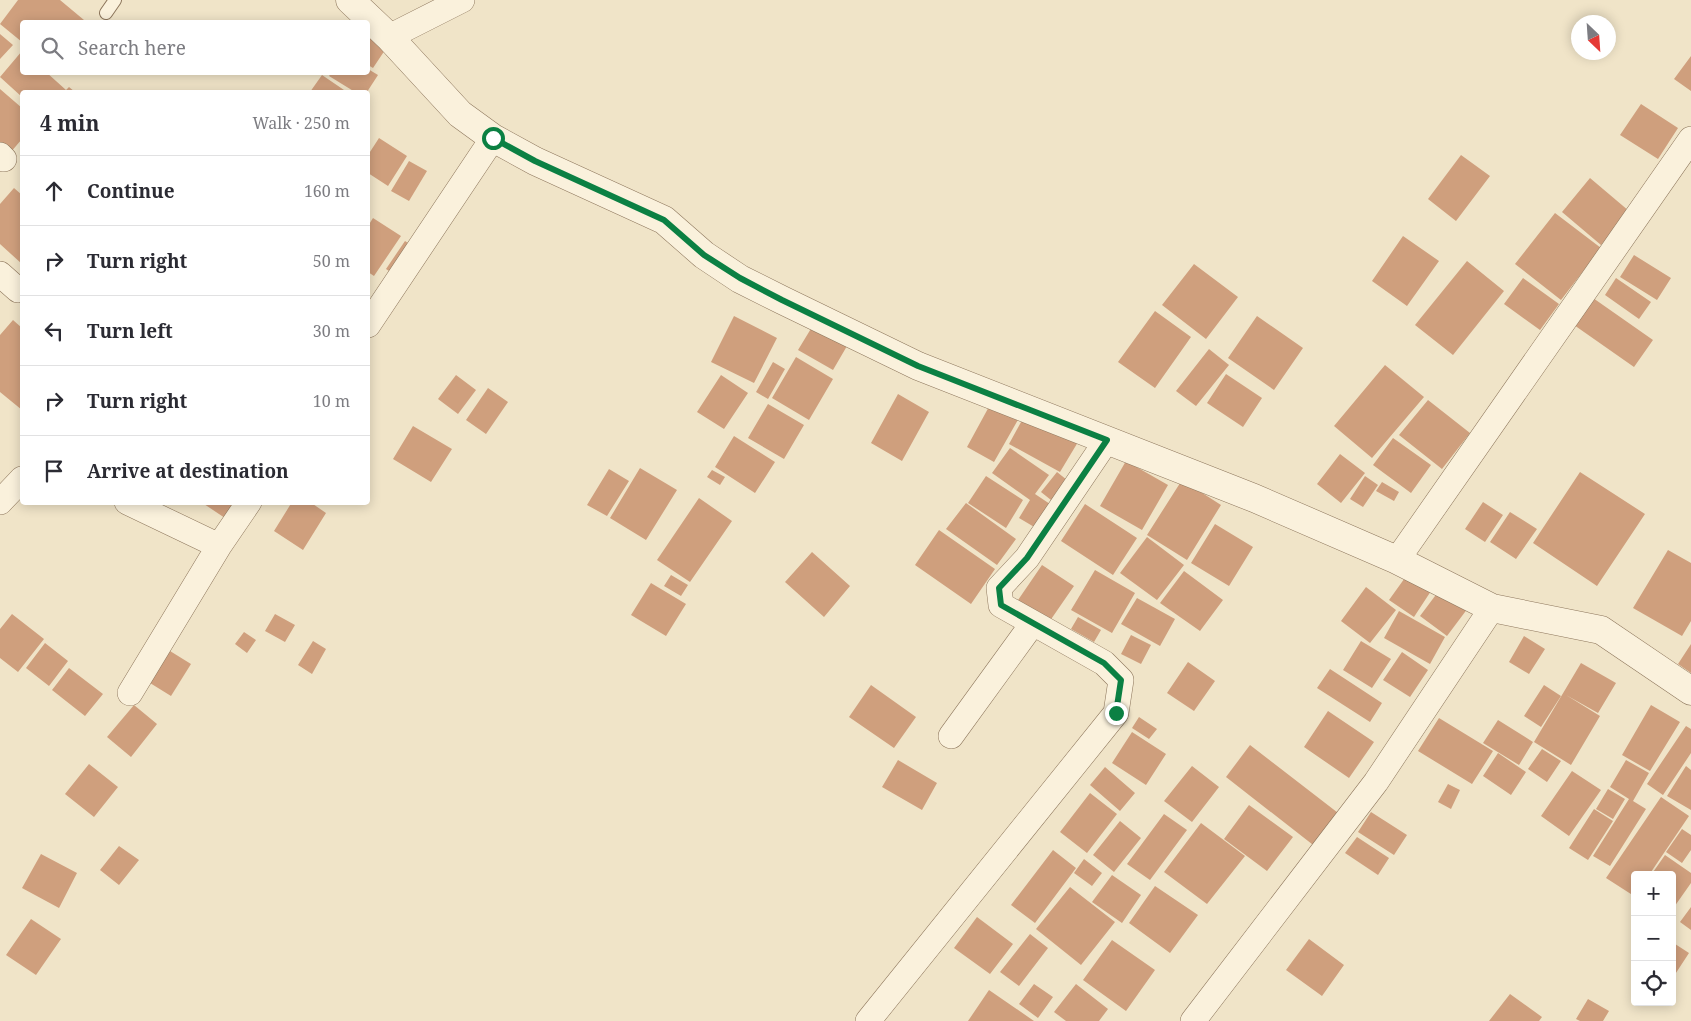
<!DOCTYPE html>
<meta charset="utf-8">
<style>
:root{--surface:#fff;--page:#f7f7f7;--text:#2b2b33;--muted:#7c7c81;--line:#e1e1e2}
body{margin:0;font-family:"Noto Serif",serif;background:var(--page);color:var(--text)}
.controls{position:absolute;right:15px;bottom:15px;display:grid;overflow:hidden;border-radius:5px;box-shadow:0 2px 12px #0003}
.controls button{width:45px;height:45px;display:grid;place-items:center;padding:0;border:0;border-bottom:1px solid var(--line);background:var(--surface);color:var(--text);font:25px sans-serif}
.compass{position:absolute;left:1571px;top:15px;width:45px;height:45px;border-radius:50%;background:var(--surface);box-shadow:0 2px 12px #0003;rotate:155deg}
.stop{position:absolute;width:15px;height:15px;margin:-11px;border:4px solid #0b8043;border-radius:50%;background:#fff}
.stop.end{background:#0b8043;border-color:#fff;box-shadow:0 1px 5px #0008}
.list{margin:0;padding:0;list-style:none}
h2{display:flex;justify-content:space-between;align-items:center;height:65px;margin:0;padding:0 20px;font-size:21px}
h2 small{font-size:16px;font-weight:400;color:var(--muted)}
.list li{display:grid;grid-template-columns:32px 1fr auto;gap:15px;align-items:center;box-sizing:border-box;height:70px;padding:0 20px;border-top:1px solid var(--line)}
.list b{display:block;font-size:19px;white-space:nowrap}
.list em{font-size:16px;font-style:normal;color:var(--muted)}
.icon{flex:none;width:28px;height:28px;fill:none;stroke:currentColor;stroke-width:2;stroke-linecap:round;stroke-linejoin:round}
.map{position:relative;flex:none;width:1691px;height:1021px;overflow:hidden}
.search{position:absolute;background:var(--surface);box-shadow:0 2px 12px #0003;left:20px;top:20px;width:350px;height:55px;display:flex;align-items:center;gap:12px;box-sizing:border-box;padding:0 18px;border-radius:5px;color:var(--muted);font-size:19px}
.panel{position:absolute;background:var(--surface);box-shadow:0 2px 12px #0003;left:20px;top:90px;width:350px;height:415px;border-radius:5px}
.map>svg:first-child{display:block}
</style>
<div class="map">
<svg width="1691" height="1021" viewBox="0 0 1691 1021">
<rect width="100%" height="100%" fill="#f0e4c8"/>
<path fill="#cf9f7d" d="M18,0H60L84,20L82,22H22V42L0,24Z
M368,30L389,44L373,68L368,65Z
M0,34L13,45L0,59Z
M22,51V72H46L66,90L69,87L75,92H22V97L0,77Z
M1691,56V91L1674,79Z
M368,69L378,75L367,92H355L329,76L332,72H368Z
M322,75L344,90L343,92H310Z
M0,89L22,108V139L10,153L0,145Z
M1641,104L1678,128L1658,159L1620,135Z
M379,138L407,156L388,186L368,173V155Z
M1461,155L1490,176L1456,221L1428,199Z
M409,161L427,171L409,201L391,191Z
M1590,178L1629,211L1601,245L1562,212Z
M14,188L22,195V264L0,244V204Z
M1555,213L1601,248L1561,300L1515,264Z
M373,218L401,236L374,276L368,272V226Z
M1403,236L1439,261L1407,306L1372,281Z
M405,241L417,249L398,277L386,269Z
M1634,255L1671,278L1657,300L1620,277Z
M1467,261L1504,291L1453,355L1415,325Z
M1194,264L1238,297L1206,339L1162,305Z
M1523,278L1559,304L1540,330L1504,304Z
M1616,278L1651,302L1639,319L1605,295Z
M1593,298L1653,340L1634,367L1574,325Z
M1155,311L1191,337L1155,388L1118,362Z
M734,316L777,338L754,383L711,362Z
M1257,316L1303,348L1274,390L1228,358Z
M13,320L22,328V410L0,392V335Z
M812,327L847,346L833,370L798,350Z
M1209,349L1229,365L1196,406L1176,391Z
M796,357L833,379L809,420L772,398Z
M773,362L785,369L768,399L756,392Z
M1385,365L1424,397L1372,458L1334,426Z
M1226,374L1262,398L1243,427L1207,403Z
M456,375L476,390L458,414L438,399Z
M721,375L748,393L724,429L697,412Z
M488,388L508,402L486,434L466,420Z
M898,394L929,412L902,461L871,443Z
M1428,400L1470,433L1442,469L1399,435Z
M991,403L1019,418L994,462L967,447Z
M768,404L804,425L784,459L748,438Z
M1026,413L1078,442L1060,472L1009,444Z
M413,426L452,449L431,482L393,459Z
M734,436L775,462L755,493L715,467Z
M1393,438L1431,465L1411,493L1373,465Z
M1010,448L1049,475L1035,494L1056,508L1041,531L1019,518L1030,500L992,473Z
M1340,454L1365,473L1341,503L1317,484Z
M1126,461L1168,485L1142,530L1100,506Z
M640,468L677,490L646,540L610,518Z
M609,469L629,481L607,516L587,505Z
M712,470L725,477L720,485L707,477Z
M1057,472L1072,484L1056,504L1041,492Z
M1580,472L1645,514L1597,586L1533,543Z
M986,476L1023,500L1006,528L968,503Z
M1365,476L1378,485L1363,507L1350,499Z
M1182,480L1221,505L1187,560L1147,535Z
M1382,482L1399,492L1394,501L1376,491Z
M699,498L732,521L690,582L657,560Z
M201,502H235L225,518Z
M292,502H310L326,513L303,550L274,531Z
M1483,502L1503,515L1485,542L1465,529Z
M966,503L1016,539L997,565L946,529Z
M1085,504L1137,538L1113,575L1061,541Z
M1510,512L1537,529L1516,559L1490,542Z
M1215,524L1253,547L1229,586L1191,563Z
M939,530L995,569L971,604L915,565Z
M1147,537L1184,565L1157,600L1120,573Z
M1668,550L1691,563V621L1682,636L1633,608Z
M812,552L850,586L824,617L785,582Z
M1042,565L1074,586L1045,628L1014,606Z
M1095,570L1135,593L1112,633L1071,610Z
M1184,571L1223,600L1200,631L1160,603Z
M671,575L688,585L681,596L664,586Z
M1407,575L1431,591L1414,617L1389,600Z
M651,583L686,604L666,636L631,615Z
M1366,587L1396,610L1370,643L1341,621Z
M1441,588L1468,608L1447,636L1420,616Z
M1137,598L1175,619L1160,646L1121,624Z
M1399,611L1445,637L1430,664L1384,638Z
M12,614L44,639L18,672L0,658V629Z
M275,614L295,625L285,642L265,631Z
M1078,617L1101,630L1094,642L1071,629Z
M244,632L256,640L247,653L235,644Z
M1131,635L1151,645L1141,664L1121,654Z
M1524,636L1545,649L1529,674L1509,662Z
M313,641L326,649L312,674L298,665Z
M1361,641L1391,659L1372,688L1343,670Z
M45,643L68,661L49,686L26,668Z
M1691,644V673L1678,664Z
M170,651L191,664L171,696L150,683Z
M1402,652L1428,670L1410,697L1383,680Z
M1188,662L1215,681L1194,711L1167,693Z
M1581,663L1616,683L1598,713L1566,695L1600,716L1571,765L1534,742Z
M69,668L103,694L85,716L52,690Z
M1330,669L1382,703L1370,722L1317,688Z
M871,685L916,717L894,748L849,717Z
M1544,685L1561,696L1541,727L1524,716Z
M134,705L157,724L131,757L107,737Z
M1651,705L1680,722L1650,771L1622,755Z
M1328,711L1374,742L1349,778L1304,747Z
M1139,717L1157,729L1149,739L1132,728Z
M1439,718L1493,751L1472,784L1418,751Z
M1498,720L1533,742L1519,765L1483,743Z
M1686,726L1691,729V753L1663,795L1647,784Z
M1132,732L1166,754L1146,785L1112,763Z
M1250,745L1342,816L1317,848L1226,777Z
M1542,749L1561,761L1547,782L1528,769Z
M1498,753L1526,772L1511,795L1483,776Z
M898,760L937,783L922,810L882,787Z
M1626,760L1649,773L1633,801L1646,809L1610,866L1593,856L1629,799L1610,787Z
M89,764L118,787L94,817L65,794Z
M1192,766L1219,787L1192,822L1164,801Z
M1686,766L1691,770V810L1667,796Z
M1105,767L1135,793L1120,811L1090,785Z
M1572,771L1601,790L1569,836L1541,816Z
M1448,784L1460,790L1451,809L1438,802Z
M1608,789L1625,799L1613,819L1596,809Z
M1090,793L1117,814L1087,853L1060,832Z
M1661,797L1689,816L1649,875H1635L1634,896L1606,878Z
M1249,805L1293,837L1267,871L1224,839Z
M1594,809L1613,821L1588,860L1569,848Z
M1371,812L1407,835L1394,855L1358,832Z
M1164,814L1187,830L1150,880L1127,864Z
M1120,821L1141,838L1114,872L1093,855Z
M1201,823L1245,856L1207,904L1164,872Z
M1682,829L1691,835V850L1682,863L1666,852Z
M1357,837L1389,858L1378,875L1345,853Z
M119,846L139,860L119,885L100,870Z
M1053,850L1076,868L1035,923L1011,905Z
M41,854L77,873L59,908L22,888Z
M1665,855L1691,873V883L1672,910V875H1651Z
M1084,859L1102,873L1092,886L1074,873Z
M1112,875L1141,895L1122,923L1092,902Z
M1155,886L1198,915L1170,953L1129,923Z
M1070,887L1115,922L1081,965L1036,929Z
M1691,907V930L1680,922Z
M977,917L1013,944L990,974L954,948Z
M31,919L61,939L36,975L6,955Z
M1030,934L1048,948L1019,986L1000,972Z
M1309,939L1344,965L1322,996L1286,970Z
M1112,940L1155,970L1126,1011L1083,980Z
M1672,942L1689,953L1672,979Z
M1034,984L1053,997L1038,1018L1019,1004Z
M1076,984L1108,1009L1099,1021H1066L1054,1012Z
M989,990L1034,1021H968Z
M1510,994L1542,1017L1539,1021H1489Z
M1588,999L1609,1011L1603,1021H1580L1576,1019Z"/>
<g fill="none" stroke-linecap="round" stroke-linejoin="round">
<g stroke="#8d765c" stroke-width="14">
<path id="service" d="M106,13L115,0"/>
</g>
<g stroke="#8d765c" stroke-width="26">
<path id="minor" d="M389,37L462,0
M0,155L4,159
M0,274L18,290
M368,325L493,138
M0,502L22,479
M127,502L219,546
M1397,560L1691,139
M130,693L219,546L249,502
M951,736L1033,623
M868,1021L1116,713L1121,680L1104,663L1001,605L999,588L1027,558L1107,440
M1193,1021L1376,782L1492,608"/>
</g>
<g stroke="#8d765c" stroke-width="29">
<path id="tertiary" d="M350,0L389,37L460,114L493,138L535,161L664,220L704,255L740,279L782,300L918,366L1254,498L1397,560L1492,608L1601,630L1691,691"/>
</g>
<use href="#service" stroke="#faf1dc" stroke-width="12"/>
<use href="#minor" stroke="#faf1dc" stroke-width="25"/>
<use href="#tertiary" stroke="#faf1dc" stroke-width="28"/>
</g>
<g fill="none" stroke-linecap="round" stroke-linejoin="round">
<path stroke="#0b8043" stroke-width="6" d="M493,138L535,161L664,220L704,255L740,278L782,300L918,366L1107,440L1027,558L999,588L1001,605L1104,663L1121,680L1116,713"/>
</g>
</svg>
<div class="controls">
<button>+</button>
<button>−</button>
<button><svg class="icon" aria-label="locate" viewBox="0 0 24 24"><circle cx="12" cy="12" r="6"/><path d="M12 2v4M12 18v4M2 12h4M18 12h4"/></svg></button>
</div>
<svg class="compass" viewBox="-18 -18 36 36"><path d="M0-13l5 13h-10z" fill="#e53935"/><path d="M0 13l5-13h-10z" fill="#7c7c81"/></svg>
<div class="stop" style="left:493px;top:138px"></div>
<div class="stop end" style="left:1116px;top:713px"></div>
<div class="search"><svg class="icon" aria-label="search" viewBox="0 0 24 24"><circle cx="10" cy="10" r="6"/><path d="M15 15l6 6"/></svg>Search here</div>
<section class="panel">
<h2>4 min<small>Walk · 250 m</small></h2>
<ul class="list">
<li><svg class="icon" aria-label="ahead" viewBox="0 0 24 24"><path d="M12 20V5M6 11l6-6 6 6"/></svg><div><b>Continue</b></div><em>160 m</em></li>
<li><svg class="icon" aria-label="right" viewBox="0 0 24 24"><path d="M7 20v-9h11M14 6l5 5-5 5"/></svg><div><b>Turn right</b></div><em>50 m</em></li>
<li><svg class="icon" aria-label="left" viewBox="0 0 24 24"><path d="M17 20v-9H6M10 6l-5 5 5 5"/></svg><div><b>Turn left</b></div><em>30 m</em></li>
<li><svg class="icon" aria-label="right" viewBox="0 0 24 24"><path d="M7 20v-9h11M14 6l5 5-5 5"/></svg><div><b>Turn right</b></div><em>10 m</em></li>
<li><svg class="icon" aria-label="arrive" viewBox="0 0 24 24"><path d="M6 21V4h12l-3 4 3 4H6"/></svg><div><b>Arrive at destination</b></div></li>
</ul>
</section>
</div>
